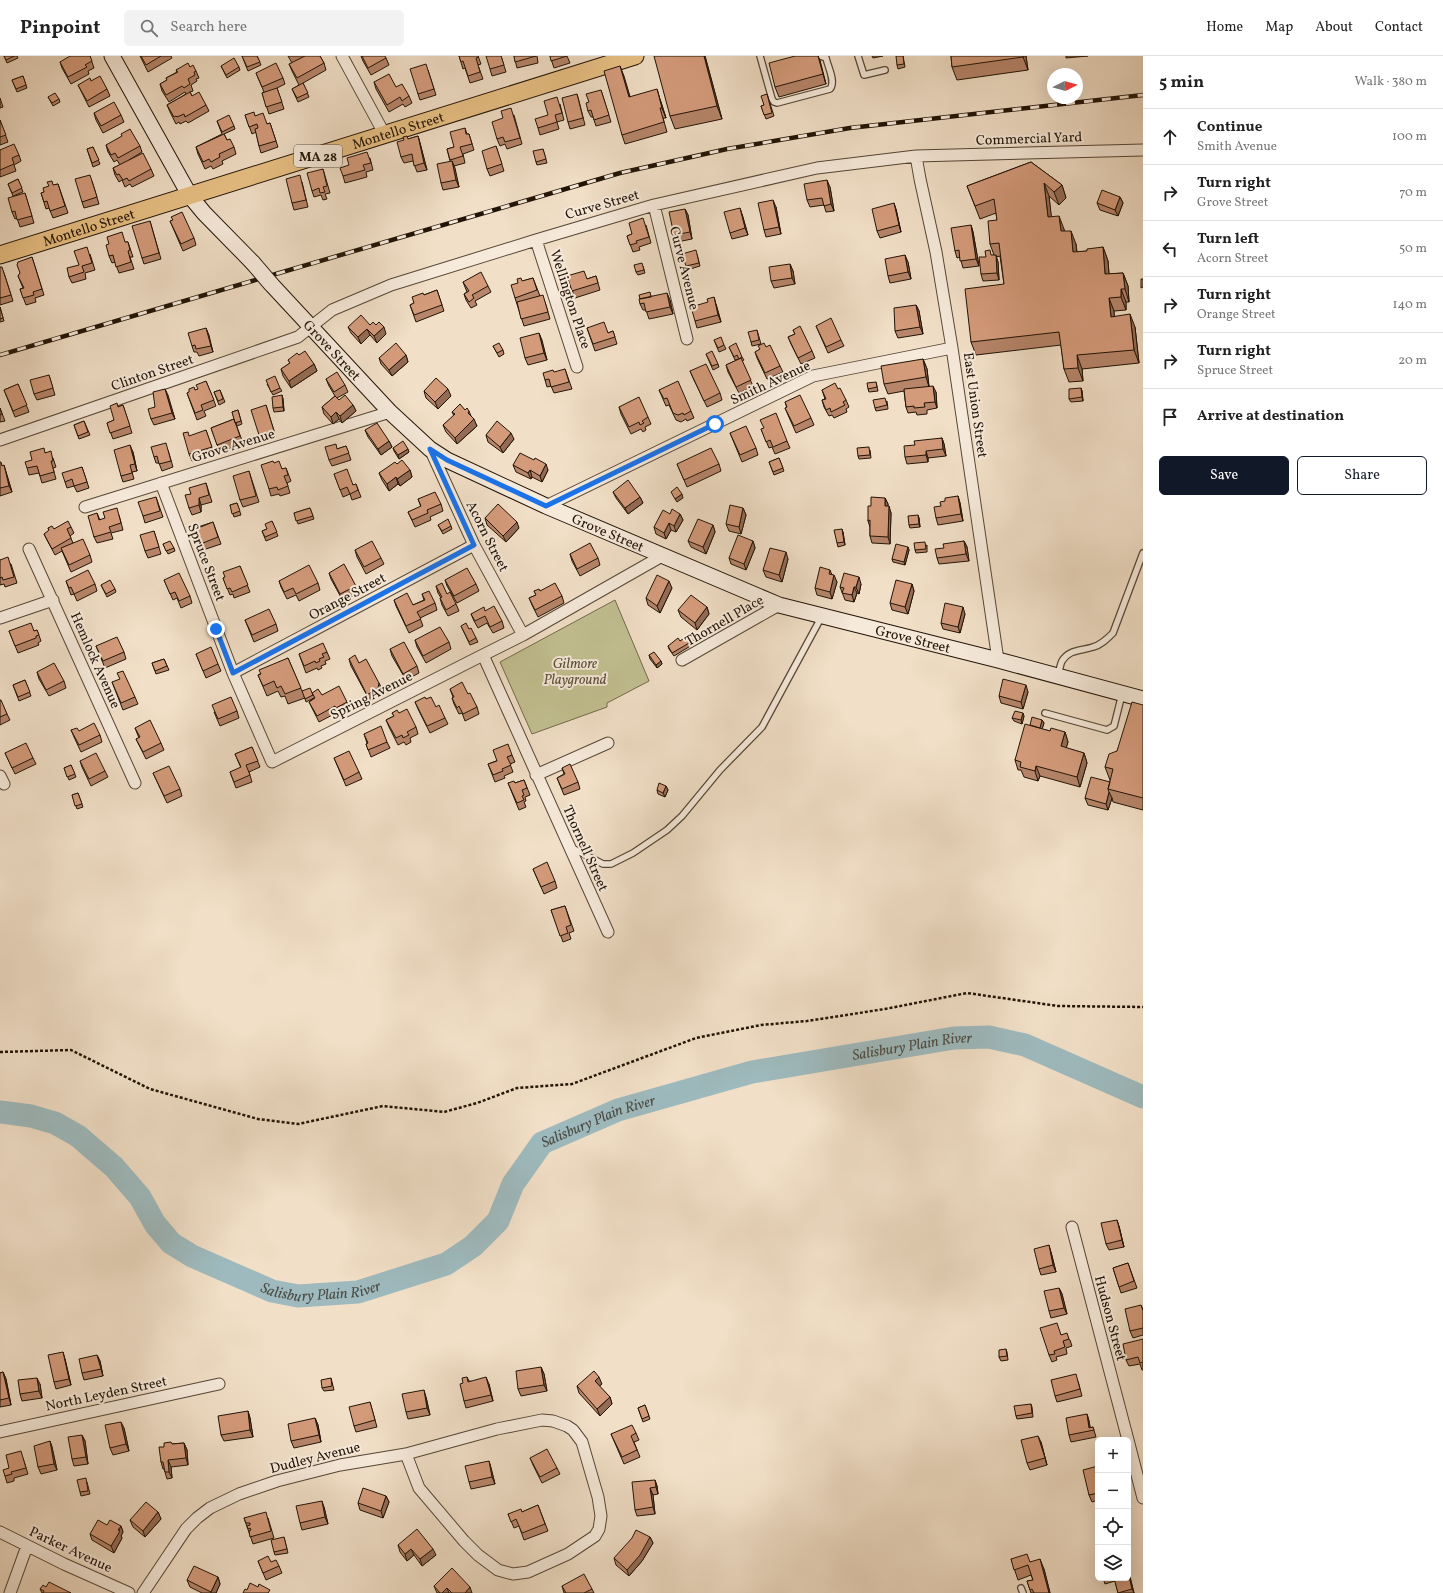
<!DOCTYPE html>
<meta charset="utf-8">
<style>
:root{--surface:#fff;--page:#f2f2f2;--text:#222;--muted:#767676;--line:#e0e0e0;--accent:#111827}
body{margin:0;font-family:Vollkorn,serif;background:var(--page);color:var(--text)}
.controls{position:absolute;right:12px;bottom:12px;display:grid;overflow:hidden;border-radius:6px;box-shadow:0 4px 16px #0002}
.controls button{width:36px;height:36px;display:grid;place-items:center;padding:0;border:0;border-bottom:1px solid var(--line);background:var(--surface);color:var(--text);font:20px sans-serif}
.compass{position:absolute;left:1047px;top:12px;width:36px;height:36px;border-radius:50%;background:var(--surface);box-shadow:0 4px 16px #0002;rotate:85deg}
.stop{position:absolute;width:12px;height:12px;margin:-9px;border:3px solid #1a73e8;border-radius:50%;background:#fff}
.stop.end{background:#1a73e8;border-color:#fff;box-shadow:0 1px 4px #0008}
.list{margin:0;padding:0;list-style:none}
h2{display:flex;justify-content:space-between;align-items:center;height:52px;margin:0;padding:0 16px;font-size:17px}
h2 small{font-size:13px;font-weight:400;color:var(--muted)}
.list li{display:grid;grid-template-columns:26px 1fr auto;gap:12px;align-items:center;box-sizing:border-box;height:56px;padding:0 16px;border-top:1px solid var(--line)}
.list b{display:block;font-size:15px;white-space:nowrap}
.list p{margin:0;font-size:13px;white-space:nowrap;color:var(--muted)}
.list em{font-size:13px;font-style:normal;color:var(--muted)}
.actions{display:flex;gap:8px;padding:12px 16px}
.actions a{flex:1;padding:9px 0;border:1px solid var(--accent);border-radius:6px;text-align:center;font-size:14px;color:var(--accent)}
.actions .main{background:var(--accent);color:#fff}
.icon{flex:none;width:22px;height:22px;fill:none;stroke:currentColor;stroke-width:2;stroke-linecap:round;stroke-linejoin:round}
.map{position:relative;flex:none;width:1143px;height:1537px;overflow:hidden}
header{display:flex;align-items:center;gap:24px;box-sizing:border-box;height:56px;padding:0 20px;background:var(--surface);border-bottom:1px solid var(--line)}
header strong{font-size:19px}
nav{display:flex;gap:22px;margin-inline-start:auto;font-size:14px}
.search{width:280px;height:36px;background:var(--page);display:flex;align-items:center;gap:10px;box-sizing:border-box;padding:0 14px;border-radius:6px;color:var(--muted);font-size:15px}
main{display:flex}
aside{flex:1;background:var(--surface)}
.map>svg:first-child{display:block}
</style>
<header>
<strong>Pinpoint</strong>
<div class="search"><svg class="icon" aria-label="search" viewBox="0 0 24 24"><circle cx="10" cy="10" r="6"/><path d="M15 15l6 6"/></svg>Search here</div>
<nav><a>Home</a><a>Map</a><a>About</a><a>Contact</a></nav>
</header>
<main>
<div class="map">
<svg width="1143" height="1537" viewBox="0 0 1143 1537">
<rect width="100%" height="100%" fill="#f1dfc7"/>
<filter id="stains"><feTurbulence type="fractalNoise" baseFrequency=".005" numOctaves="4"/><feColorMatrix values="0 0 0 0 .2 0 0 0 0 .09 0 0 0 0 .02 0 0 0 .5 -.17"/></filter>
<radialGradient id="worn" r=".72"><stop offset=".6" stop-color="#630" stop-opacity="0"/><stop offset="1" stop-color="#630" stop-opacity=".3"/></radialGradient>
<path fill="#c2c091" stroke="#726a4c" d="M615,544L649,625L607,647V651L532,678L500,606Z"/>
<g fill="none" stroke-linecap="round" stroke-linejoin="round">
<path stroke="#9ebabe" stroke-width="23" id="s1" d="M0,1056L31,1060L55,1067L78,1080L114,1111L140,1141L155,1168L171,1187L192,1200L272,1235L298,1240L358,1236L446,1208L473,1190L498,1165L513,1128L542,1087L618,1054L752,1016L954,982L989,981L1025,989L1143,1041"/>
<g stroke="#554636" stroke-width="8">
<path id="service" d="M760,0L772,43L774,46L777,47L830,33C836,26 828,11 826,2L820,0
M858,0L864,19L885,14
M1058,620C1059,616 1060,609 1062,605C1069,593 1082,595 1093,591C1101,589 1107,583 1113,577L1143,497
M1045,657L1107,674L1114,670L1122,638
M572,792L603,808H611L633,797L667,774L682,760L720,714L762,671L822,560
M1021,1532L1023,1537"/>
</g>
<g stroke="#554636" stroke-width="13">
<path id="minor" d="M342,0L385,79
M916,100L920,123L936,196L952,292L998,604
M654,149L687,283
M536,184L577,311
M0,384L298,281L332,254L391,229L536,184L654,149L817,112L916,100L1143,94
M430,393L474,489L523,579
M161,427L233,617L272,706L483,599
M546,450L813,320L952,292
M85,451L390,356
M29,493L135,727
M0,562L53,544
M682,604L779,549
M233,617L474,489
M536,719L608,687
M0,720L4,728
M608,876L483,599L523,579L662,500
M1072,1171L1128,1384
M0,1376L219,1328
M1128,1384L1143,1442
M0,1476L64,1508L129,1537
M10,1537L27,1490
M143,1537L186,1473L197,1462L210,1452L239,1438L277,1425L340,1409L406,1398L497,1373L542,1364L553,1365L567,1370L573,1374L582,1386L598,1441L601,1460L599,1473L595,1480L568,1498L528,1516L513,1518L498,1514L478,1499L464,1485L419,1432L406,1398"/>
</g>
<g stroke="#211306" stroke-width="17">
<g id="secondary">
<path d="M112,0L190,140L204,157L253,207"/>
<path id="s2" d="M271,228L390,356L430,393L447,404L546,450L779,549L998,604L1143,643"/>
</g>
</g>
<g stroke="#211306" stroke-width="19">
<g id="primary">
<path id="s3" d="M0,199L635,0"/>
</g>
</g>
<path stroke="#211306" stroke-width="2.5" stroke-dasharray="3 2" stroke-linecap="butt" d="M0,996L71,994L150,1033L258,1063L298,1068L383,1050L444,1056L477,1047L517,1032L572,1028L696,982L761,969L807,965L885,953L967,937L1058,950L1143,951"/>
<use href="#service" stroke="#f6eadb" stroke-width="5.5"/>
<use href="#minor" stroke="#f6eadb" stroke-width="11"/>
<use href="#secondary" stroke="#f6eadb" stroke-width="15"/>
<use href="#primary" stroke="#e8c084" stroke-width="17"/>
<g stroke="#211306" stroke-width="4.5">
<path id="rail" d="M0,299L620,117L727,93L850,72L1143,39"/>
</g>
<use href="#rail" stroke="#f6eadb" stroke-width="3" stroke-dasharray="9" stroke-linecap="butt"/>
<g stroke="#211306" stroke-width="17" stroke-linecap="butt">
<path id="secondary-bridge" d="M253,207L271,228"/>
</g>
<use href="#secondary-bridge" stroke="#f6eadb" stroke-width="15"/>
</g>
<path fill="#b6856a" stroke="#211306" d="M4,0H17L18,2L7,7Z
M90,0L94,12L88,15L89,18L71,28L62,12L60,6Z
M140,0H171L172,2L148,16Z
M242,0H257L261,9L248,15Z
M288,0H320L324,7L326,14L303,27L309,41L298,46L292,33L299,29L292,15L289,8L292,7Z
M361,0L386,2L389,9L371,19L363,5Z
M459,0H478L481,8L478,9L483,23L470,27L465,12L463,13Z
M501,0L506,16L492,20L490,13Z
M514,0H537L538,7L517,12Z
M550,0H567L570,7L554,12Z
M705,0L722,63L675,73L670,60Z
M795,0H818L826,28L779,41L775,31Z
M872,0H883L873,2Z
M903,0L905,11L898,13L897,9Z
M951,0H1026L1028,14L957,24L952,11Z
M1066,0H1088L1066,2Z
M221,10L239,11L240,14L227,22Z
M620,10L630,41L660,43L666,62H663L667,76L625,88L622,79Z
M190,11L196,15L199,22L196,23L197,25L191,29L193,35L190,36L192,40L206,49L209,55L188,67L186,65L180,68L179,66L176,68L170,56L167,49L186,38L185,36L169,46L162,35L160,28L167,24L166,22L177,16L176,14Z
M428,14L436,39L420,44L418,38Z
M256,17L283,22L285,28L277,32L284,53L269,58L262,37L264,36Z
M23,20L27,32L17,36L12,24Z
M91,25L107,33L110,40L89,51L78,29Z
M374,26L396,31L409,40L412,47L405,51L403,48L389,56L376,33Z
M601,34L611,66L596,70L593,61H591L588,55L589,46Z
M577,38L579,45L585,69L570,73L568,66Z
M767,38L774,60L766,63L761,50L764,49Z
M48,41L59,43L60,46L53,50Z
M0,42L3,51L0,52Z
M560,48L564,64L557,66L559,73L540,79L538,72L548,59Z
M94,57L121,59L124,66L103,77L96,64Z
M245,59L255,60L267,68L270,67L278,91L261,97L259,90L256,76L252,78Z
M514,59L522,88L507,93L505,88L500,90L497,83L503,62Z
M0,64L8,86L0,89Z
M217,65L234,70L235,73L224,78L227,84L234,91L236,98L222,105L223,108L213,113L211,110L205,113L198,98L196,91L222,78Z
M465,72L467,78H469L474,94L463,98L465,107L454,110L459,131L443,134L441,127L450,105L447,93L454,91Z
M418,80L420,87L427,114L417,116L413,105L404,107L401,101L408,83Z
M106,89L140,90L142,96L129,104L151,113L154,120L132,131L130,128L125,131L122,124L119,126L115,119L113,112L120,109L117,104L114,106L108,96Z
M496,90L504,115L490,120L487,113Z
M93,91L100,108L93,111L87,93Z
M543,93L547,107L537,109L536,106Z
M0,94L19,99L21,105L14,109L16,115L0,121Z
M370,102L373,114L366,116L367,121L345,127L343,120L349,109Z
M1031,106L1062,129L1066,142L1059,149L1049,140L1051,161L1064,173V175L1076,188L1077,196L1087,195L1103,191L1108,205L1109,218L1123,217L1128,230L1129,246H1126V254L1114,255V260L1135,271L1139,307L1082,313L1083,325L1069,326L1064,313L1061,289L976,299L971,286L1004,228L1000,200L996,201L998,206L999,224L983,225L981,218L986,201L994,199L990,188L997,164L996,157L980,163L967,130Z
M323,113L330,137L325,138L327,143L323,144L321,139L314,141L312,135Z
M18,123L23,136L13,140L8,128Z
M92,125L99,148L84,152L82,146Z
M302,126L308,151L294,154L292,147Z
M58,128L68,157L53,162L49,152L46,153L41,137L44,136L54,129Z
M830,131L834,155L826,156L824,149L810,151L807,144Z
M25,137L34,167L20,171L17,162L15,163L12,156Z
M1120,141L1123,147L1118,160L1100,154L1097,147Z
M776,151L781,178L766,181L764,174Z
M685,153L688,159L692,183L677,186L674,179Z
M896,153L901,176L880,182L877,175Z
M742,158L748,179L732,183L730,177Z
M150,165L161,203L144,208L142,202Z
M170,165L194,182L196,189L183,195Z
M646,169L651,187L639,191L640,194L633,196L627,180L632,178Z
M971,169L973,176L979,210L963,212L960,201L957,202L955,195Z
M126,186H128L133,201H130L134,213L119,217L115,206L112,207L109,200Z
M90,198L95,214L85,217L86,223L72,227L69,221L79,209Z
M697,198L700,210L687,214L686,210Z
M32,201L44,239L35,242L36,246L26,249L20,233L23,232L18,220Z
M908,206L911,223L890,227L888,220Z
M790,208L793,215L795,228L774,232L771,225Z
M643,210L645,217L638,219L636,216Z
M0,211L4,217L13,245L0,249Z
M567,220L587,223L596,220L600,234L575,242Z
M533,222L540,240L545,246L550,263L524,270L515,242L523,225Z
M463,226L488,230L491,236L475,245L477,249L471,252L466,244L464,238L467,236Z
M437,234L444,255L416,266L410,249L414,247L424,239Z
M651,240L670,244L673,258L649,263L646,254H643L640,248Z
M716,248L721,266L697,272L695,265Z
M916,249L919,255L923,278L898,282L895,275Z
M0,251L4,265L0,266Z
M370,269L386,278L377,287L370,279L361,288L351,277L348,271Z
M816,270L841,284L844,290L828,297Z
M206,272L213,296L199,300L197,296H194L192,290Z
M587,272L608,277L613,275L617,288L595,295Z
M757,274L761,288L752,290L751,286Z
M793,274L812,295L815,302L801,308L791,288L788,281L795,278Z
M539,277L547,304L528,309L525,302Z
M714,284L724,289L726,293L719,296Z
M493,290L503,294L504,298L499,301Z
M729,291L742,301L744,304L742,305L753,330L739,337L728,316L726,309L739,303L735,304Z
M766,291L780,310L783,316L767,323L757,302L755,296Z
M706,298L718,308L719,311L713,314Z
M299,299L314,308L317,315L291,332L283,320L281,313L290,307L288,304Z
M406,299L408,306L392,320L381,308L379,302Z
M923,303L927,313L929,330L936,336L937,352L927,354V358L917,359L916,356L908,357L906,351L904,335L888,338L884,328Z
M565,313L572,333L554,337L551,330L547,331L545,324Z
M690,315L720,337L722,344L707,351L693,322Z
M49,319L55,339L37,344L34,338Z
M326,323L345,329L348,336L337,342L339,344L353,349L356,355L342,367L339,363L333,368L324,358L322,351L335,340L329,330Z
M206,325L216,350L204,355L206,360L197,364L187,337L198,333Z
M876,326L878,335L869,336L868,333Z
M18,328L29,356L15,361L4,334Z
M267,328L280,332L282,335L273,339Z
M1081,332L1082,335L1083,345L1071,346L1069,343Z
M165,333L175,363L154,369L151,363L155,351Z
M838,333L846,344L849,351L846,353L847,356L834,362L832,359L829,360L824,351L822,344L825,343L822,334Z
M220,334L225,346L219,349L214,336Z
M659,334L691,355L694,362L687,365L686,363L681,366L676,364L669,349L666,350Z
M424,335L451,340L438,353L426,342Z
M282,339L283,343L284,355L274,356L273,352Z
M887,345L888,353L876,355L875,352Z
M785,346L811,362L814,369L796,377L788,359L785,352H787Z
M123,349L132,377L113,383L107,367L114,364L118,351Z
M266,349L276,381L261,386L259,379Z
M619,351L648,361L651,368L645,371L646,374L643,376L641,373L631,378L621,358Z
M0,352L5,365L0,366Z
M238,354L242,368L237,370L232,356Z
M465,354L469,355L471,360L477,370L457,388L446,376L443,369L454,360L452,356Z
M234,363L243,387L220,396L211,372Z
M84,365L90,379L79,383L74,369Z
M761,373L787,385L790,392L775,398L772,391L769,392Z
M206,374L214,398L192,405L189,398Z
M365,374L389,385L392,391L381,399L368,381Z
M730,377L756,392L758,399L742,406Z
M486,379L514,383L503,397L488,386Z
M942,382L944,388L946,400L928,402V406L907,408L905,401L915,389Z
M346,390L351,404L332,410L329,404L337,393Z
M393,392L409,396L399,403L394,395Z
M168,394L173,411L162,415L159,407H156L154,401Z
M870,394L871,402L859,403L858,400Z
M133,396L137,415L132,416L134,423L123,426L121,420Z
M46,397L53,402L56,411L53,412L56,423L42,427L39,417L29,419L27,412L32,404Z
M779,402L784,415L774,419L769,406Z
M0,406L6,416L12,436L0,440Z
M274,407L282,413L286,412L291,425L287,427L290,437L280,440L279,438L271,440L269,433Z
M397,408L410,414L412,421L400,430L398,428L389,435L382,424L379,417Z
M677,408H719L721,415L687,431Z
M513,409L548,414L542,426L532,421L531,423L516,416Z
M82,411L89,432L77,436L74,430L67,432L65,426Z
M249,415L259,446L243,451L240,444Z
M334,418L353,429L356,428L361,441L352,444L350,438L343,441Z
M206,427L212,446L201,449V456L192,459L189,452L191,438Z
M613,436L640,441L643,447L628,458L616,442Z
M958,440L960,447L963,465L938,469L936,462L941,450L945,445Z
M156,441L163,461L145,467L143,460Z
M885,442L888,448V450L891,457L890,488L872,487L870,480V471L868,465L871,450Z
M418,443L441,448L443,455L430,461L431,464L415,471L408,456L421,451Z
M237,447L241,459L234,461L230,449Z
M310,452L314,463L298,468L294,457Z
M743,452L746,459L741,478L729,475L726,468Z
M97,457L100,464L119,459L123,474L111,477L113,483L97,487L94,481Z
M670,458H680L683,464L676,476L671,474L666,483L656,478L654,471Z
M918,459L919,462L920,471L910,472L909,469Z
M485,462L519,472L506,486L487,469Z
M272,465L278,480L266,485L262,475L267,473Z
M213,466L221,488L200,495L192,473Z
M438,469L451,470L452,473L443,478Z
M713,469L715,476L706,498L691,491L688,485Z
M71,471L74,477L70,480L73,487L90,499L92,506L71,516L62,495L55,499L47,484L44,478L49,475L48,472L54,473Z
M154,475L161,498L148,502L145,495Z
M843,476L845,489L838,491L837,487Z
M753,485L755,492L746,514L731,508L729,502Z
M964,485L967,491L969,505L939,508L937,502L944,492Z
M163,488L174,492L175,495L168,498Z
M927,489V496L916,497L915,494Z
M908,491L909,494L905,509L893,506L892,503Z
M355,494L381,502L384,508L366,518L357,501Z
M570,498L598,502L600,509L580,520L572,505Z
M788,503L782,526L766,521L763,514Z
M0,504L11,508L17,527L5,531L4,528L0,529Z
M240,510L250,536L234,542L233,538L230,539L223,522L225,521Z
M830,514L832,519L837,526L832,543L817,539L815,532Z
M329,517L356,530L358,537L343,545L331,523Z
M164,524L190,540L192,547L181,552L177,542L173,544Z
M445,524L476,528L479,535L457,547L447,530Z
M66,525L95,528L97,535L77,545L74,538L71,539Z
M279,525L318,527L320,534L299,545L296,539L287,543L281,531Z
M861,528L859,538L857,537L854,546L845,544L840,531Z
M912,528L914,535L908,558L892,554L890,547Z
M101,529L115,533L116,536L107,541Z
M436,530L447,538L456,548L459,555L448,560L442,549L440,542H441L438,537Z
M672,532L660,557L648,549L646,542Z
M534,535H540L562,540L564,547L538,561L532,549L529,542L536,539Z
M422,538L435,547L437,554L420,562L423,570L409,577L396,550L394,544L413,549L424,544Z
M707,551L709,558L697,574L681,561L678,554Z
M485,555L502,565L504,572L493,577L487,567L478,572L474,565L471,558Z
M965,558L960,577L943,573L941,567Z
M245,564L276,568L278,575L254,586Z
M461,570L469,573L476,582L478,586L470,589Z
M37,574L41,585L38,587L39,589L18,597L9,575H34Z
M696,583L697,586L674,600L669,593L668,590L680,585Z
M415,584L449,586L451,593L426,607L417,591Z
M96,590L124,596L126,603L105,612Z
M390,593L417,610L419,617L406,624L392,600Z
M327,596L330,603L325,605L326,608L321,610L322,612L318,614L317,612L306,617L299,598Z
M196,598L218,608L221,615L206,622Z
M649,599L661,605L662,608L657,612L650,603Z
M288,602L302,635L313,639H322L347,646L350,652L338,658V656L319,666L309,646L314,642L306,646L304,640L305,642L288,648L285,640L281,641L278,635L267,640L258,619Z
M164,603L169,614L156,618L152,607Z
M349,603L359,607L379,627L382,634L381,638L370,645L351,610Z
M37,616L64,625L66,632L49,640L39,623Z
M25,624L31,640L19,645L13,629Z
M112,626L135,641L138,648L123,654Z
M450,633L468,638L477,651L479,658L465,665L462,657L459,658L454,648L452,642L453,641Z
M1028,636L1023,653L1001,647L999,640Z
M426,643L436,651L445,662L448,668L430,677L418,653L415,646Z
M0,644L10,664L0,669Z
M1143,649V754L1113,746L1112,742L1108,754L1088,749L1085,742L1110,726V724L1105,711L1117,695Z
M237,655L239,662L220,670L214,656Z
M392,657H399L416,671L418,678L410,682L411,686L406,689L404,686L398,689L389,671L386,664L394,660Z
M1024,660L1022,668L1014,665L1012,662Z
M1042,664L1044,667L1042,673L1050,675L1065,676L1068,686L1066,692L1084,697L1087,707L1080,731L1040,720L1038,725L1024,721L1021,714H1018L1015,704L1030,669Z
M135,672L161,687L164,694L146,703L136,683L139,682Z
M71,674L100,679L102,686L81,696L74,681Z
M364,678L387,686L390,692L371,701L366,688L367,687Z
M252,691L260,711L249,716L252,726L236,732L230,716L241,712L235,698Z
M5,697L33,702L36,708L15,718Z
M512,699L515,706L510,708L513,716L504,720L505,722L495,726L488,708Z
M334,702L359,716L362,723L346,730Z
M80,705L105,715L108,721L91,730L82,711Z
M71,709L76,721L69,724L64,712Z
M562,712L578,726L580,733L564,739L557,722L564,718Z
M153,717L180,733L182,740L167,747Z
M524,724L530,739L525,741L526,745L524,746L526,751L519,754L508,727H515Z
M666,730L668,734L665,741L658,738L657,734Z
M78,737L83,751L77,753L72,739Z
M533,813L555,825L557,832L544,838Z
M565,850L574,875L569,877L571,883L563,886L551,854Z
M1119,1170L1124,1191L1109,1194L1106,1188Z
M1051,1196L1056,1216L1041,1219L1039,1213Z
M1128,1207L1137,1232L1121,1237L1113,1212Z
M1059,1232L1062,1238L1067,1258L1051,1262L1049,1255Z
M1141,1249L1143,1253V1279L1133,1282L1130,1275Z
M1061,1279L1070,1284L1072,1290L1066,1292L1067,1298L1056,1301L1057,1304L1052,1306L1049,1299Z
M1143,1283V1314H1142L1140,1308L1129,1310L1126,1304Z
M1006,1293L1007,1296L1008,1304L1001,1305L999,1301Z
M97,1299L100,1305L103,1320L84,1324L82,1317Z
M65,1303L71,1329L56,1333L54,1326Z
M541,1311L544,1318L547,1335L521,1340L518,1333Z
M3,1316L6,1323L11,1349L0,1351V1317Z
M467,1321L469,1325L489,1328L493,1345L466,1352L464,1345L463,1327Z
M331,1322L334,1334L324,1335L322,1332Z
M1078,1325L1082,1340L1057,1346L1055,1340Z
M40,1328L42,1342L22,1345L20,1338Z
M602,1328L599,1330L610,1341L612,1348L600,1360L579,1337L577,1330Z
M426,1341L430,1359L408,1363L406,1356Z
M370,1346L377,1371L356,1376L354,1370Z
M1031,1348L1032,1351L1033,1361L1017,1363L1016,1360Z
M645,1349L650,1363L643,1366L638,1352Z
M248,1355L250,1362L253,1381L224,1385L221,1379Z
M1087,1358L1089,1365L1090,1372L1093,1371L1096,1381L1071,1386L1069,1379Z
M315,1362L318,1369L321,1386L294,1392L291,1385Z
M124,1372L129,1395L113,1399L110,1392Z
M636,1377L639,1384L634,1386L640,1401L624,1408L611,1378Z
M82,1379L85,1385L88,1408L74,1410L72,1403Z
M50,1385L52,1391L57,1414L41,1418L38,1411Z
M1041,1386L1047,1409L1030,1414L1027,1407Z
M184,1387L187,1394L188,1409L171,1411L172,1422L167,1423L165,1416L164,1413H163L161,1406L164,1391L172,1388Z
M23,1402L28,1418L14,1422V1425L7,1427L5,1420L9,1412Z
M530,1402L557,1412L560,1418L542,1427L533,1409Z
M489,1405L491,1412L495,1428L471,1433L469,1426Z
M1098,1410V1444L1092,1446L1089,1439Z
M655,1424L657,1430L658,1438L653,1439L655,1458L637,1460L635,1454Z
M87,1426L90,1438L81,1440L80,1436Z
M386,1440L389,1446L383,1462L360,1454L358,1447Z
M538,1449L548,1475L524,1484L519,1470L514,1472L508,1458L522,1456Z
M324,1451L328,1468L302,1474L300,1467Z
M158,1456L161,1463L145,1481L133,1471L130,1464Z
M244,1462H268L274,1482L253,1488Z
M121,1470L123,1476L121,1480L122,1482L114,1497L92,1484L90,1478Z
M284,1481L288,1497L275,1499L274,1496Z
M650,1481L653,1487L642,1505L629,1520L616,1509L614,1502Z
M398,1489L436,1499L422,1510L414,1499L407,1505L400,1496Z
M1011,1503L1030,1506L1044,1513L1050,1537H1031L1027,1525L1033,1524L1031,1519L1018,1524Z
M258,1505L279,1510L282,1517L266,1524Z
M1128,1515L1134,1537H1118L1115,1525L1105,1528L1103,1522H1128Z
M218,1521L220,1528L216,1537H202L190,1531L187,1524Z
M434,1530L472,1537H437Z
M562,1530L592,1533L594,1537H564Z
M46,1531L71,1537H42L40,1533Z"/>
<path fill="#946c56" stroke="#211306" d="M704,0H705L722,63L717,50Z
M818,0L820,4L826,28L823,18Z
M1023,0H1026L1028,14L1023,1Z
M620,10L624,20L633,51L629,41Z
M657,33L660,43L666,62L662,52Z
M418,80L420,87L427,114L424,107Z
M452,105L455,112L459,131L456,124Z
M827,124L830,131L834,155L831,148Z
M1044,127L1049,140L1053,174L1048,161Z
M1062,129L1066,142L1059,149L1054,136Z
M1120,141L1123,147L1118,160L1115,154Z
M773,144L776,151L781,178L779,171Z
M894,147L896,153L901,176L899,169Z
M740,152L742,158L748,179L745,172Z
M685,153L688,159L692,183L690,176Z
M1059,160L1064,173L1066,188L1061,175Z
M971,169L973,176L979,210L976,203Z
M1071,175L1076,188L1078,209L1073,196Z
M1103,191L1108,205L1110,231L1105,218Z
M905,199L908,206L911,223L908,216Z
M996,199L998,206L999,224L997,217Z
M790,208L793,215L795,228L792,222Z
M1123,217L1128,230L1129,246L1125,233Z
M1121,233L1126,246V254L1121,241Z
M667,237L670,244L673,258L670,251Z
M714,241L716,248L721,266L718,259Z
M1109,242L1114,255L1115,274L1111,261Z
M916,249L919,255L923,278L920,271Z
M1130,258L1135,271L1139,307L1134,294Z
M384,271L386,278L377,287L374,280Z
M206,272L209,279L213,296L211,290Z
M367,273L370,279L361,288L358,281Z
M539,277L542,284L547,304L544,297Z
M406,299L408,306L392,320L389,314Z
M1077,299L1082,313L1083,325L1078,312Z
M923,303L927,313L929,331L926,321Z
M314,308L317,315L291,332L289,325Z
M933,330L936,336L937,352L935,346Z
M1081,332L1082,335L1083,345L1082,341Z
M165,333L168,339L175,363L172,357Z
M448,333L451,340L438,353L435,346Z
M282,339L283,343L284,355L283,351Z
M353,349L356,355L342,367L340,360Z
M336,356L339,363L333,368L331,361Z
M474,363L477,370L457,388L455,382Z
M511,377L514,383L503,397L500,391Z
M942,382L944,388L946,400L943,393Z
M389,385L392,391L381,399L378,393Z
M130,389L133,396L137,415L135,408Z
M408,393L409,396L399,403L398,399Z
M926,395L928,402V406L926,399Z
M546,408L548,414L542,426L540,420Z
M4,409L6,416L12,436L9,430Z
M410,414L412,421L400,430L397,423Z
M530,414L532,421L531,423L528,417Z
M396,421L398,428L389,435L387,428Z
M682,438L683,442L677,446L675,443Z
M958,440L960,447L963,465L961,458Z
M640,441L643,447L628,458L625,452Z
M199,442L201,449V456L199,449Z
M885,442L888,448L887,457L885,450Z
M889,450L891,457L890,488L888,481Z
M743,452L746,459L741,478L739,471Z
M680,458L683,464L676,476L674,470Z
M918,459L919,462L920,471L919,468Z
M517,466L519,472L506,486L503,480Z
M669,467L671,474L666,483L664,477Z
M713,469L715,476L706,498L703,491Z
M842,473L843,476L845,489L844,486Z
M753,485L755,492L746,514L744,508Z
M964,485L967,491L969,505L966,498Z
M908,491L909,494L905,509L904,506Z
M786,496L788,503L782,526L779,519Z
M834,519L837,526L832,543L830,536Z
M859,521L861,528L859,538L856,531Z
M669,525L672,532L660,557L657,550Z
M912,528L914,535L908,558L905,551Z
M854,531L857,537L854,546L852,539Z
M707,551L709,558L697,574L695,567Z
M963,551L965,558L960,577L958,571Z
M661,605L662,608L657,612L656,609Z
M379,627L382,634L381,638L370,645L367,639Z
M1026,629L1028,636L1023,653L1021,646Z
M1023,657L1024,660L1022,668L1021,664Z
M1042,664L1044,667L1041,677L1039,674Z
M1065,676L1068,686L1064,700L1061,690Z
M1084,697L1087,707L1080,731L1077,721Z
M1036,710L1040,720L1038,725L1035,715Z
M666,730L668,734L665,741L663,737Z
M1109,736L1112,742L1108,754L1106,748Z
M1117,1164L1119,1170L1124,1191L1122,1184Z
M1049,1189L1051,1196L1056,1216L1053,1209Z
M1059,1232L1062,1238L1067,1258L1064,1252Z
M63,1296L65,1303L71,1329L69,1323Z
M97,1299L100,1305L103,1320Z
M541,1311L544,1318L547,1335L544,1329Z
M3,1316L6,1323L11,1349L9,1342Z
M486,1321L489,1328L493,1345L491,1339Z
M599,1321L602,1328L597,1332L595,1325Z
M37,1322L40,1328L42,1342L39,1335Z
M424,1334L426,1341L430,1359L427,1352Z
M610,1341L612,1348L600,1360L597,1353Z
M248,1355L250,1362L253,1381L250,1374Z
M1087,1358L1089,1365L1091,1375L1089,1372Z
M315,1362L318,1369L321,1386L319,1379Z
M121,1366L124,1372L129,1395L126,1388Z
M82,1379L85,1385L88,1408L86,1401Z
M1038,1380L1041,1386L1047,1409L1045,1402Z
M50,1385L52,1391L57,1414L54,1408Z
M184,1387L187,1394L188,1409L186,1402Z
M168,1404L171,1411L172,1422L169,1416Z
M489,1405L491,1412L495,1428L492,1421Z
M655,1424L657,1430L658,1438L656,1431Z
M650,1432L653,1439L655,1458L653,1451Z
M386,1440L389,1446L383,1462L381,1455Z
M322,1445L324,1451L328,1468L325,1461Z
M158,1456L161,1463L145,1481L143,1475Z
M121,1470L123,1476L121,1480L122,1482L114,1497L111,1490Z
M650,1481L653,1487L642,1505L629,1520L627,1514Z
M411,1493L414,1499L407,1505L405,1498Z
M433,1493L436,1499L422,1510L420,1503Z
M1040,1503L1044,1513L1050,1537H1049Z
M1128,1515L1130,1520L1134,1537L1132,1533Z
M218,1521L220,1528L216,1537H211V1536Z
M470,1531L472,1537H465Z
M447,1532L449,1537H442Z"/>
<path fill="#d49b7b" stroke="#211306" d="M4,0H14L6,4Z
M70,0H90L92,5L85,9L87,11L68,21L60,6Z
M141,0H161L146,9Z
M242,0H257L260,6L247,11Z
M305,0H320L324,7L297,22L289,8Z
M362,0H385L386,2L368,12Z
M459,0H478L479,1L476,2L480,16L468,20L463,5L461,6Z
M486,0H501L504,9L490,13Z
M514,0H536L515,6Z
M550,0H567L551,5Z
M654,0H704L717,50L670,60Z
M795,0H818L823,18L775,31L769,7Z
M896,0H903L904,8L897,9Z
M951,0H1023V1L952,11Z
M234,2L239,11L226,19L221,10Z
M188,7L190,11L193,9L196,15L194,16L195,19L188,23L190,28L184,32L182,30L166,39L160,28L167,24L166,22L178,16L176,14Z
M276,7L283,22L262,31L256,17Z
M426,8L434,33L418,38L410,13Z
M620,10L629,41L657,33L662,52H660L664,66L622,79L604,15Z
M389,18L396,31L402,28L409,40L402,45L400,41L387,49L374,26Z
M23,20L26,29L16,33L12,24Z
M100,20L107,33L87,45L78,29L90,22L91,25Z
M303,27L308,37L297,42L292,33Z
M277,32L282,46L266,51L262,37Z
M601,34L609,59L594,64L591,54L588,55L586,47L589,46L586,38Z
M190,36L192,40L199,36L206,49L185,61L184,58L177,61L176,60L174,61L167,49Z
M55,37L59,43L52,47L48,41Z
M577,38L583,62L568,66L562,42Z
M767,38L772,57L764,59L761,50L764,49L761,40Z
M557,41L562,57L555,59L557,66L538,72L535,63L548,59L544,45Z
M114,46L121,59L101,70L94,57Z
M511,52L520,82L505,86L503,81L497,83L492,66L503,62L501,55Z
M254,56L255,60L263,57L267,68L270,67L276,85L259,90L255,73L258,72L257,68L249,71L245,59Z
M229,59L234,70L222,76L217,65Z
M0,64L6,79L0,81Z
M465,72L466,78H469L472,88L460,91L463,100L450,104L447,93L454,91L450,76Z
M130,73L140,90L118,102L115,97L111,99L106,89L122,80L121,78Z
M224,78L227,84L230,83L234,91L219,98L220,101L211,106L209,103L203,106L196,91Z
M407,80L408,83L418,80L424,107L414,110L412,98L401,101L397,86L404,84L403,81Z
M14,88L19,99L12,102L14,108L0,114V94Z
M496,90L502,108L487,113L482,95Z
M93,91L99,104L92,107L87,93Z
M543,93L546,103L536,106L533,95Z
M367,96L371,107L363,109L365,114L343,120L340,112L349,109L347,102Z
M143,97L151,113L129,125L127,122L123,124L119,118L117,119L113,112Z
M452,105L456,124L441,127L437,108Z
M1031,106L1062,129L1054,136L1044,127L1048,161L1059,160L1061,175H1071L1073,196L1087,195V193L1103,191L1105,218L1123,217L1125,233H1121V241L1109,242L1111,261L1130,258L1134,294L1077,299L1078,312L1064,313L1059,276L971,286L965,233L1004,228L999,187L990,188L988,165L997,164L994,143L975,150L967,130Z
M323,113L327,130L323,131L325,136L320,137L319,132L312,135L307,117Z
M90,119L97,141L82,146L75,123Z
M300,119L306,144L292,147L286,123Z
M18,123L22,132L12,137L8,128Z
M827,124L831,148L824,150L822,142L807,144L804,128Z
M52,125L53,129L58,128L65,150L50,155L47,145L44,146L41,137L44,136L43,132L49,130L47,126Z
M1102,134L1120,141L1115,154L1097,147Z
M25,137L32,160L17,164L15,155L12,156L8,142Z
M773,144L779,171L764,174L758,147Z
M894,147L899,169L877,175L872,153Z
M740,152L745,172L730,177L724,156Z
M685,153L690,176L674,179L669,156Z
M182,156L194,182L181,188L170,165L173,164L171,161Z
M643,162L649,181L636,185L637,187L630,189L627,180L632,178L629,167Z
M150,165L159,197L142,202L132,170Z
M971,169L976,203L960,205L959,194L955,195L951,172Z
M122,176L125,186H128L130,194L128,195L131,206L116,211L113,199L109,200L106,189L109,188L107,181Z
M87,191L92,207L82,210L84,216L69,221L67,212L79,209L74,195Z
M696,194L699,207L686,210L682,198Z
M990,194L991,199H996L997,217L981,218L979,201H986L985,195Z
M905,199L908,216L888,220L885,203Z
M32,201L42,233L33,236L34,239L23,242L20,233L24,232L18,220L20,217L17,209L18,206Z
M642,207L644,214L636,216L634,209Z
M790,208L792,222L771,225L769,211Z
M0,211H2L11,239L0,242Z
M584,215L587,223L596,220L598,227L572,235L567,220Z
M481,216L488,230L472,239L474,242L469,246L464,238L469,235L463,226Z
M521,222L522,225L533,222L537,234L515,242L511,229L518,227L517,223Z
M1141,223H1143V231L1141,232Z
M437,234L442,249L414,259L410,249L414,247L412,241L423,237L424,239Z
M650,236L651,241L640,243L639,239Z
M667,237L670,251L646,256L644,247L640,248L639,243Z
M543,239L548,256L521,263L517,246Z
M714,241L718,259L695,265L691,251L708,246L707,243Z
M916,249L920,271L895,275L894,252Z
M0,251L3,262L0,263Z
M361,259L370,269L373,266L376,269L379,266L384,271L374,280L367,273L358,281L348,271Z
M831,262L841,284L826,291L816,270Z
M604,266L608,277L613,275L615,281L593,288L587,272Z
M800,270L812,295L798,302L788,281L795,278L793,274Z
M206,272L211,290L196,293L195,289L192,290L188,277Z
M757,274L759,284L751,286L748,276Z
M539,277L544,297L525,302L520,282Z
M721,281L724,289L718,292L714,284Z
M396,287L406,299L389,314L379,302Z
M499,287L503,294L497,297L493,290Z
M736,287L742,301L739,303L737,299L734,301L729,291Z
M764,287L766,291L770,289L780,310L765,317L755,296L760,293L758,290Z
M305,295L314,308L289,325L281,313L290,307L288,304L297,297L299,299Z
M712,295L718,308L712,310L706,298Z
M741,302L751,324L736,331L726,309Z
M923,303L926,321L884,328L881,310Z
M706,308L720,337L704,345L690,315Z
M565,313L569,326L551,331L549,323L545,324L543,317L553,314L554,316Z
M337,316L345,329L334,336L326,323Z
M49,319L53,332L34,338L30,324Z
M275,320L280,332L271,336L266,324Z
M436,322L448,333L435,346L424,335Z
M206,325L214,344L201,349L203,354L195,357L187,337L189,336V333L194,331L195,334L198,333L196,329Z
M678,325L691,355L684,359L683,357L678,359L673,357L667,342L664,343L659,334Z
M876,326L877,331L868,333L867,327Z
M835,327L838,333L840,332L846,344L843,346L845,349L831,356L830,352L826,354L822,344L826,343L822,334Z
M18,328L27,349L13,355L4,334Z
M933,330L935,346L924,347L925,351L914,352V350L906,351L904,333Z
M1081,332L1082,341L1069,343V333Z
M165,333L172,357L151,363L148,353L155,351L153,336Z
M220,334L223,343L218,345L214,336Z
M282,339L283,351L273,352L272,341Z
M345,339L353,349L340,360L336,356L331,361L322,351L335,340L339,344Z
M800,339L811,362L794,370L785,352L787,351L785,346Z
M639,341L648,361L642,365L644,367L640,369L639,366L629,371L619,351Z
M885,342L887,349L875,352L873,344Z
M117,347L118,351L123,349L130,370L110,377L107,367L114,364L110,350Z
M460,348L465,354L467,352L469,355L468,357L474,363L455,382L443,369L455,358L452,356Z
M266,349L274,375L259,379L251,354Z
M0,352L2,358L0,359Z
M238,354L241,365L235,367L232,356Z
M776,357L787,385L773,391L770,384L766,386L761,373L764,372L760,364Z
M234,363L240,380L217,389L211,372Z
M84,365L88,376L78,380L74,369Z
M497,365L511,377L500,391L486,379Z
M377,367L389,385L378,393L365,374Z
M746,370L756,392L740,399L730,377Z
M206,374L212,391L189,398L183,377L188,376L189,380Z
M942,382L943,393L926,395V399L905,401L904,390L915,389L914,385Z
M403,385L408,393L398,399L393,392Z
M166,387L171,405L159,408L157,400L154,401L151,391Z
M336,388L337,393L346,390L349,397L329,404L325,391Z
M130,389L135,408L130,409L132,417L121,420L114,394Z
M869,391L870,399L858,400L857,392Z
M44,392L45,397L51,395L53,405H51L54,416L40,420L37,410L27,412L25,406L32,404L30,396Z
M711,392L719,408L684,424L677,408Z
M520,397L534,404L535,402L546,408L540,420L530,414L528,417L513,409Z
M779,402L783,412L773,416L769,406Z
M402,404L410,414L397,423L396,421L387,428L379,417L395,406L397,408Z
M273,405L274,407L279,405L282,413L286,412L288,419L284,420L288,430L278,434L277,431L269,433L261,409Z
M0,406H1L2,410L4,409L9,430L0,432Z
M82,411L87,426L74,430L72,423L65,426L62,417Z
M347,413L353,429L356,428L358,434L350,438L347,431L340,434L334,418Z
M249,415L256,440L240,444L233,420Z
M628,424L640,441L625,452L613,436Z
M206,427L209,439L199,442V449L189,452L185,439L191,438L189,432Z
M677,431L682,438L675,443L671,436Z
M435,436L441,448L427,454L428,457L412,464L408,456L421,450L418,443Z
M958,440L961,458L936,462L934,451L941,450L940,446L945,445V442Z
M156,441L160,455L143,460L138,446Z
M871,441L885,442V450H889L888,481L870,480V464L868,465V450H871Z
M237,447L240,455L232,458L230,449Z
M498,448L517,466L503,480L485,462Z
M730,449L743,452L739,471L726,468Z
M117,452L121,467L109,471L111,476L94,481L88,460L97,457L99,464L105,462L103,456Z
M310,452L313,460L296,465L294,457Z
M672,453L680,458L674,470L669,467L664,477L654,471L663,454L670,458Z
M918,459L919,468L909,469L908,460Z
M448,463L451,470L442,475L438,469Z
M698,463L713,469L703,491L688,485Z
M68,465L71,471L67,473L71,482L52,493L44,478L49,474L48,472L52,470L54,473Z
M272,465L277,476L265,481L262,475L267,473L265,468Z
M213,466L218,481L198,489L192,473L194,472L193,470L196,469L198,472Z
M842,473L844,486L837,487L834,474Z
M154,475L159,491L145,495L140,479Z
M738,479L753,485L744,508L729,502Z
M83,483L90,499L69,509L61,492Z
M170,485L174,492L166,495L163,488Z
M372,485L381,502L364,511L355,494Z
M964,485L966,498L937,502L935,493L944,492L943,488Z
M925,486L926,493L915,494L914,487Z
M590,487L598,502L577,513L570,498Z
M896,488L908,491L904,506L892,503Z
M770,492L786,496L779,519L763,514Z
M8,501L14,521L3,524L2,521L0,522V504Z
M344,508L356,530L340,538L329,517Z
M309,509L318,527L296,538L293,532L284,536L279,525Z
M240,510L248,529L232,536L230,532L227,533L223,522L225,521L223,516Z
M820,511L830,514L829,518L834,519L830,536L815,532Z
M467,512L476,528L454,540L445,524Z
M88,514L95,528L74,538L71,531L69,532L66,525Z
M179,517L190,540L179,545L175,536L170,538L164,524Z
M844,517L859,521L856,531H854L852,539L842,537L844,532L840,531Z
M657,519L669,525L657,550L646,542Z
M110,524L115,533L106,538L101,529Z
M896,524L912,528L905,551L890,547Z
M442,527L447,538L450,536L456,548L446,554L440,542L442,541L436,530Z
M555,527L562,540L535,554L529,542L536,539L534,535L539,533L540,535Z
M429,535L435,547L417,556L421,563L406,570L394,544L407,537L413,549L425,544L422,538Z
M691,539L707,551L695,567L678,554Z
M945,547L963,551L958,571L941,567Z
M494,550L502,565L490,571L485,560L475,565L471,558L484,551L485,555Z
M269,553L276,568L252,579L245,564Z
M31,567L34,575L37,574L39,579L36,580V582L15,590L9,575Z
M466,567L469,573L471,572L476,582L469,586L461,570Z
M440,571L449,586L423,600L415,584Z
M692,577L696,583L672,597L668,590L678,582L680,585Z
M117,581L124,596L103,605L96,590Z
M404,586L417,610L403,618L390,593Z
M323,587L327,596L322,598L324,601L319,603L320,605L316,607L315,605L304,610L299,598Z
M211,591L218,608L203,615L196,598Z
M654,596L661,605L656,609L649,599Z
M355,599L359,607L366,603L379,627L378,632L367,639L349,603Z
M288,602L301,632L285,638L281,630L277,632L274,625L263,630L258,619L261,618L259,614Z
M164,603L167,610L155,615L152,607Z
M54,607L64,625L46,634L37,616Z
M123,615L135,641L121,647L112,626L120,623L117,617Z
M1003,623L1026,629L1021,646L999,640Z
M25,624L30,636L18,641L13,629Z
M462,626L468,638L470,637L477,651L463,658L459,650L457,652L452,642L454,641L450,633Z
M339,630L347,646L336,652L335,650L317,660L309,646L315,642L312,637L318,633L322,639Z
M310,632L313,639L305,643L302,635Z
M231,641L237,655L218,663L212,649Z
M425,641L426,643L431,641L436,651L439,649L445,662L427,670L415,646Z
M0,644H1L7,658L0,661Z
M1132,646L1143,649V742L1108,733L1113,713L1105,711L1109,698L1117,695Z
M407,653L416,671L407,676L409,679L403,682L402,679L396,682L386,664L394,660L392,657L397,654L399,657Z
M1015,655L1023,657L1021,664L1012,662Z
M1032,661L1042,664L1040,672L1030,669Z
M150,664L161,687L143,696L136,683L140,681L135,672Z
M94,667L100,679L79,689L71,674L77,672L79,675Z
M1025,668L1050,675L1051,672L1065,676L1061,690L1084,697L1077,721L1036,710L1035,715L1020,711L1021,706L1015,704Z
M381,670L387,686L368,694L366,688L368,687L364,678Z
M26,687L33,702L12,712L5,697Z
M508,688L512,699L507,701L511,709L502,713L503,715L493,719L488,708L497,705L493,694Z
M252,691L258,705L246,709L250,719L234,726L230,716L241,711L235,698Z
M349,695L359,716L344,724L334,702Z
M96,697L105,715L89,723L80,705Z
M570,708L578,726L562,733L557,722L565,718L562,712Z
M71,709L75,718L67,721L64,712Z
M169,710L180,733L164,740L153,717Z
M1091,721L1110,726L1108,733L1109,736L1106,748L1085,742Z
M524,724L527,732L522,734L524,739L522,740L524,744L517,747L508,727L514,725L515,727Z
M659,727L666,730L663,737L657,734Z
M78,737L82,748L75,750L72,739Z
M547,806L555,825L541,831L533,813Z
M565,850L571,869L566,871L568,877L560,880L551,854Z
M1117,1164L1122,1184L1106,1188L1101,1167Z
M1049,1189L1053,1209L1039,1213L1034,1193Z
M1128,1207L1134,1225L1119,1231L1113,1212Z
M1059,1232L1064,1252L1049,1255L1044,1235Z
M1141,1249L1143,1255V1272L1130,1275L1125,1253Z
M1057,1267L1061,1279L1067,1277L1069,1283L1063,1285L1065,1291L1054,1295L1055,1298L1049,1299L1040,1272Z
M1143,1283V1306L1140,1307L1138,1301L1126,1304L1123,1288Z
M1006,1293L1007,1300L999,1301V1294Z
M63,1296L69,1323L54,1326L48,1299Z
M97,1299L101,1313L82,1317L79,1303Z
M541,1311L544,1329L518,1333L516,1315Z
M594,1315L599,1321L595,1325L610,1341L597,1353L577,1330Z
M3,1316L9,1342L0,1344V1317Z
M1076,1318L1080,1333L1055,1340L1051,1324Z
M467,1321L468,1326L486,1321L491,1339L464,1345L460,1328L463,1327L462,1322Z
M37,1322L39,1335L20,1338L18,1324Z
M331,1322L332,1330L322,1332L321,1324Z
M424,1334L427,1352L406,1356L402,1338Z
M370,1346L375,1364L354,1370L349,1351Z
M1031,1348L1032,1357L1016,1360L1014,1350Z
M645,1349L649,1360L642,1363L638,1352Z
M248,1355L250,1374L221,1379L218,1360Z
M1087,1358L1089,1372L1093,1371L1094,1374L1069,1379L1066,1362Z
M315,1362L319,1379L291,1385L288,1368Z
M121,1366L126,1388L110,1392L105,1369Z
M632,1369L636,1377L631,1380L637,1394L622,1401L611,1378Z
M82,1379L86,1401L72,1403L68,1381Z
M1038,1380L1045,1402L1027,1407L1021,1384Z
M50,1385L54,1408L38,1411L34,1390Z
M171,1386L172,1388L184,1387L186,1402L168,1404L169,1416H165L163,1406H161L159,1391H164V1387Z
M547,1393L557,1412L540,1421L530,1402Z
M21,1395L26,1412L11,1416L12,1418L5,1420L3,1414L9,1412L6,1399Z
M489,1405L492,1421L469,1426L465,1410Z
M1098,1410V1437L1089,1439L1083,1414Z
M86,1422L88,1435L80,1436L77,1424Z
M655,1424L656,1431L650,1432L653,1451L635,1454L632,1426Z
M363,1432L386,1440L381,1455L358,1447Z
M322,1445L325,1461L300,1467L296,1450Z
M146,1446L158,1456L143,1475L130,1464Z
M538,1449L545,1468L522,1477L516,1463L511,1466L508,1458L521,1453L522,1456Z
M266,1456L271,1475L250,1481L249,1475L251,1474L250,1472L248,1473L247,1470L250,1469V1467H246L244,1462Z
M98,1464L107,1469L110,1464L121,1470L118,1474L120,1475L111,1490L90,1478Z
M417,1473L433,1493L420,1503L411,1493L405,1498L398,1489Z
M636,1474L650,1481L640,1499L627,1514L614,1502L632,1482Z
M284,1481L287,1493L274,1496L271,1484Z
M1027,1498L1030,1506L1040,1503L1049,1537H1034L1032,1533L1030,1534L1027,1525L1033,1524L1028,1509L1014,1514L1011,1503Z
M268,1500L271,1506L276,1504L279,1510L263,1517L258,1505Z
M194,1510L218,1521L211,1536L187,1524Z
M452,1512L470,1531L465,1537H452L447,1532L442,1537H440L434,1530Z
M1128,1516L1132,1533L1118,1537L1114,1522H1128Z
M584,1518L592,1533L584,1537H566L562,1530Z
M49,1526L71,1537H43L44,1535L40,1533L43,1529L46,1531Z
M250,1527L258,1531L259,1528L270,1534L268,1537H243L245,1533L247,1534Z"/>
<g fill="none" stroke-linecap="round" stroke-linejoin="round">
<path stroke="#1a73e8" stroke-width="5" d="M216,573L233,617L474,489L430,393L447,404L546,450L715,368"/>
</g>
<g text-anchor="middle" stroke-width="4" stroke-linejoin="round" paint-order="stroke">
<rect fill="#f6eadb" stroke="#615446" stroke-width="1" x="294" y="89" width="48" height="22" rx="3"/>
<g font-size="13" font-weight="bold" fill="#211306">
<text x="318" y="105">MA 28</text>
</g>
<g font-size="14" fill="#211306" stroke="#f6eadb">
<text dy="5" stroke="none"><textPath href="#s3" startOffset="417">Montello Street</textPath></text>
<text transform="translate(1029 82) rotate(-2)" y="5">Commercial Yard</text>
<text transform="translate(602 148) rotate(-16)" y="5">Curve Street</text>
<text dy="5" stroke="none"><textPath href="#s3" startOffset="93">Montello Street</textPath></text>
<text transform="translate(685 212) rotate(76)" y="5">Curve Avenue</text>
<text transform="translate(571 243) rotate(72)" y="5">Wellington Place</text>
<text dy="5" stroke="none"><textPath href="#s2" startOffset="90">Grove Street</textPath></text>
<text transform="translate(152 316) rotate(-19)" y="5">Clinton Street</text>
<text transform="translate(770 326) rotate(-25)" y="5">Smith Avenue</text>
<text transform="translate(976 349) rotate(82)" y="5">East Union Street</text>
<text transform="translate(233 389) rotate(-17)" y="5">Grove Avenue</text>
<text dy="5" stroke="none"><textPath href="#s2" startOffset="426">Grove Street</textPath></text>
<text transform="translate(488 480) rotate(63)" y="5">Acorn Street</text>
<text transform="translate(207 506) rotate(69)" y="5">Spruce Street</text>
<text transform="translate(347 540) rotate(-28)" y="5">Orange Street</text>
<text transform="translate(724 564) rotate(-30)" y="5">Thornell Place</text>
<text dy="5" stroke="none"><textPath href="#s2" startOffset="750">Grove Street</textPath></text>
<text transform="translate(96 604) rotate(66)" y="5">Hemlock Avenue</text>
<text transform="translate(371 639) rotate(-27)" y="5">Spring Avenue</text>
<text transform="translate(586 792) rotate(66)" y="5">Thornell Street</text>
<text transform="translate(1111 1262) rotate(75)" y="5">Hudson Street</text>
<text transform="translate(106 1337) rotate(-12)" y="5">North Leyden Street</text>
<text transform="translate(315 1401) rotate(-14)" y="5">Dudley Avenue</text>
<text transform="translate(71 1493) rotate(25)" y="5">Parker Avenue</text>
</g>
<g font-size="14" font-style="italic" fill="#595037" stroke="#f6eadb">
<text x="575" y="612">Gilmore<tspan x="575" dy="16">Playground</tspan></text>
</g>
<g font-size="15" font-style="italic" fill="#4d4d46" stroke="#f6eadb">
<text dy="5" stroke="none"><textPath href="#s1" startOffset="1059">Salisbury Plain River</textPath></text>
<text dy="5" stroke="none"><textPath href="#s1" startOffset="735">Salisbury Plain River</textPath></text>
<text dy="5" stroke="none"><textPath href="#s1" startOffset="387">Salisbury Plain River</textPath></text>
</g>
</g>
<rect width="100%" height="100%" filter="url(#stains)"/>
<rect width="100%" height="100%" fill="url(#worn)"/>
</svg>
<div class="controls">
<button>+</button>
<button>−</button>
<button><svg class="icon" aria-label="locate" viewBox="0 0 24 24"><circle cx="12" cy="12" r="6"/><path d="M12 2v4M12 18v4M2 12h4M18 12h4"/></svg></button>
<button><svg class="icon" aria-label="layers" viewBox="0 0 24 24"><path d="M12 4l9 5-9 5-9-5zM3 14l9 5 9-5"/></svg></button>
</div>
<svg class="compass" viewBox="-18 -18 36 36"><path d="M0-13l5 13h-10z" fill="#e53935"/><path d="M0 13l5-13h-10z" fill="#767676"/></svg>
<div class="stop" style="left:715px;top:368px"></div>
<div class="stop end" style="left:216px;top:573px"></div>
</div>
<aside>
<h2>5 min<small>Walk · 380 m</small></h2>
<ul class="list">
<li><svg class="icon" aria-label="ahead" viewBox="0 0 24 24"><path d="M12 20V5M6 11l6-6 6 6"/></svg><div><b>Continue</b><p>Smith Avenue</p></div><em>100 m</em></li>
<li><svg class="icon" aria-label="right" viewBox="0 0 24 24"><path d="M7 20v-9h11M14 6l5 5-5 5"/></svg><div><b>Turn right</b><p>Grove Street</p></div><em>70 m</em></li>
<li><svg class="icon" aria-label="left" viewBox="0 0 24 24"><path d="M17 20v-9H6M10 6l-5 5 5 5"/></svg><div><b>Turn left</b><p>Acorn Street</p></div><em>50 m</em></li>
<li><svg class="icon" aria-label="right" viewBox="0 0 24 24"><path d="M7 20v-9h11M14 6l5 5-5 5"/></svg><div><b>Turn right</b><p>Orange Street</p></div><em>140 m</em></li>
<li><svg class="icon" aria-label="right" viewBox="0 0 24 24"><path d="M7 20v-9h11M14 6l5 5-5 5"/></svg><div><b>Turn right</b><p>Spruce Street</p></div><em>20 m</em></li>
<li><svg class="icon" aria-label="arrive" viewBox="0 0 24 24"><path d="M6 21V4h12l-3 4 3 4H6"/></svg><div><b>Arrive at destination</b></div></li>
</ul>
<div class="actions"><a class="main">Save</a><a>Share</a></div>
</aside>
</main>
